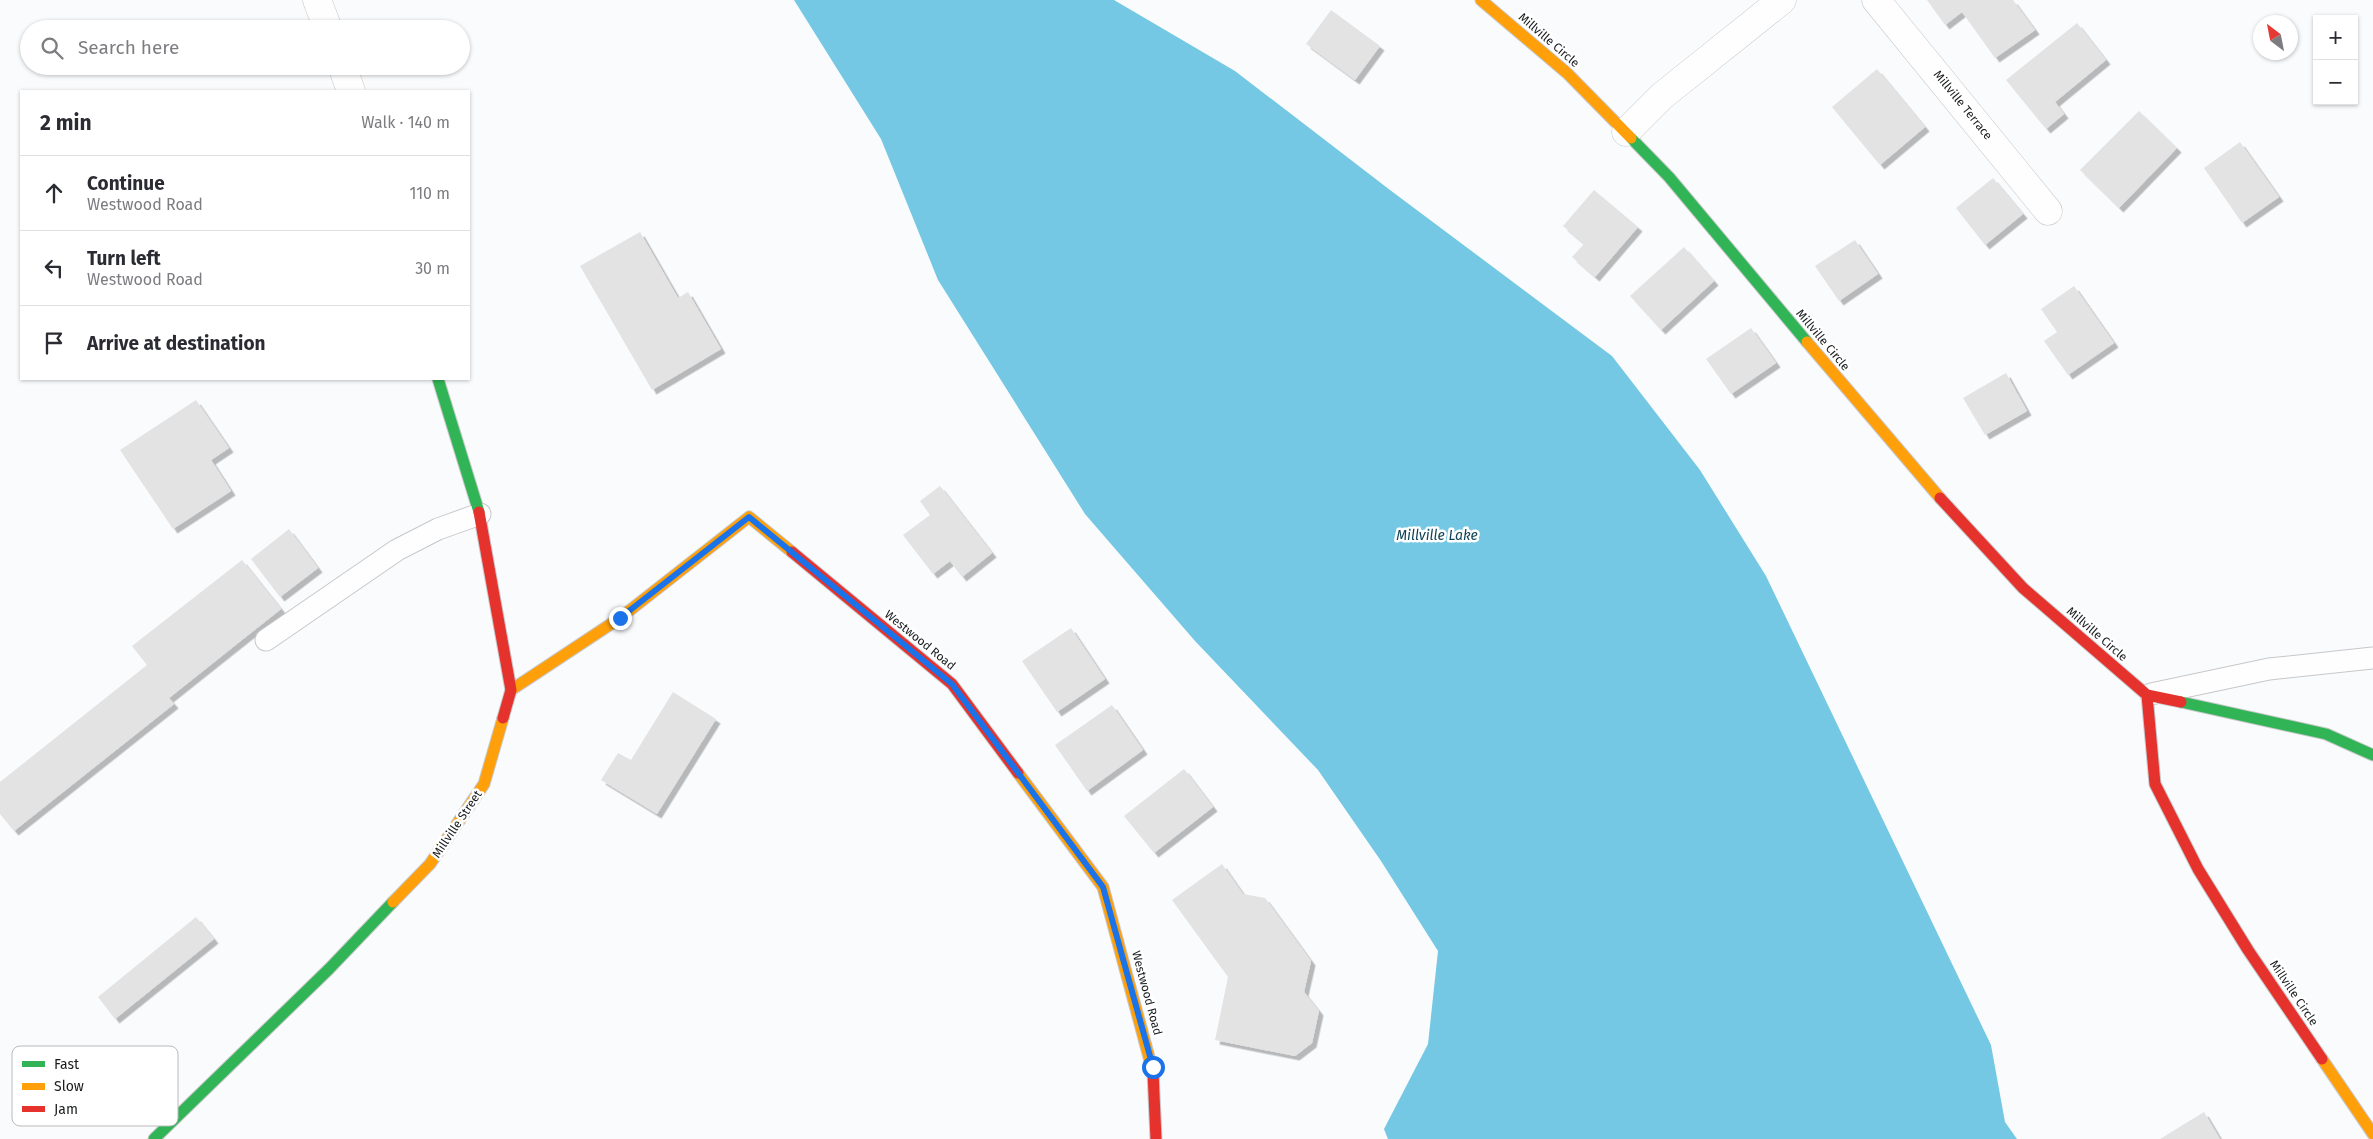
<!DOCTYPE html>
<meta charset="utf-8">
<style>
:root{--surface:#fff;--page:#f7f7f7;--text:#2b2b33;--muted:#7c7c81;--line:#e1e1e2}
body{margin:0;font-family:"Fira Sans",sans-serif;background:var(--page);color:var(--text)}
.controls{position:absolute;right:15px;top:15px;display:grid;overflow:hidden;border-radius:0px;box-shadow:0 1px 4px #0004}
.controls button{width:45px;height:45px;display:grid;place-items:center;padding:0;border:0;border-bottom:1px solid var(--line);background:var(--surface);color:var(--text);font:25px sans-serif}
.compass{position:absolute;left:2253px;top:15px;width:45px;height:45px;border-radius:50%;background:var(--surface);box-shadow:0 1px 4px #0004;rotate:328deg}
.stop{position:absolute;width:15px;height:15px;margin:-11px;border:4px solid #1a73e8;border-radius:50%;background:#fff}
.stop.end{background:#1a73e8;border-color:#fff;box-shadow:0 1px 5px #0008}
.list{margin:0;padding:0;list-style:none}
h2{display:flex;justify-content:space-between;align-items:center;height:65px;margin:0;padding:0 20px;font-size:21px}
h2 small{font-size:16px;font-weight:400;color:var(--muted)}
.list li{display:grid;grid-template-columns:32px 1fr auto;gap:15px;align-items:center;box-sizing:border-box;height:75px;padding:0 20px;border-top:1px solid var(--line)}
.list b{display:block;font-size:19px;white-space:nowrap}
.list p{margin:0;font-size:16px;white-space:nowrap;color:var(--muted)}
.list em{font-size:16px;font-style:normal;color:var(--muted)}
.icon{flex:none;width:28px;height:28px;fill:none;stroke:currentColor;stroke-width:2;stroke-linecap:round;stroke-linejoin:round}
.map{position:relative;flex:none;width:2373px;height:1139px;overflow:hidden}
.search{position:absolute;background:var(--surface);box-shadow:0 1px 4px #0004;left:20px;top:20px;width:450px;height:55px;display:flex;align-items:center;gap:12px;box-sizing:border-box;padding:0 18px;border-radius:28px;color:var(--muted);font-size:19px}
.panel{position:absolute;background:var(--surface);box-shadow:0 1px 4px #0004;left:20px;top:90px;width:450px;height:290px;border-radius:0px}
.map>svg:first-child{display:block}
</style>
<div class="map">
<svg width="2373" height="1139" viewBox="0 0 2373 1139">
<defs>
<filter id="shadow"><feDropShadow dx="4.5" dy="4.5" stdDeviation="0" flood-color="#0004"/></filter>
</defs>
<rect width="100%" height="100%" fill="#fafbfd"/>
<path fill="#74c8e3" d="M794,0H1114L1235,71L1390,190L1612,356L1700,470L1766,576L1991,1045L2005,1122L2017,1139H1388L1384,1129L1428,1044L1438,951L1381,861L1318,770L1195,641L1085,514L938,280L881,139Z"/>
<path fill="#e4e3e3" filter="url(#shadow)" d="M1927,0H2013L2035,30L1995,58L1962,12L1945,25Z
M1331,10L1380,46L1355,80L1306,44Z
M2077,23L2106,60L2055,102L2064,114L2046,129L2006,80Z
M1877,69L1925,127L1880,165L1832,107Z
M2139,111L2177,148L2119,208L2080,170Z
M2240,142L2279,197L2242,223L2204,168Z
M1993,178L2023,214L1985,245L1956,208Z
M1594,190L1638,227L1595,277L1572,257L1584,244L1563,226Z
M640,232L678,298L688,292L721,349L652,390L580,266Z
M1855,240L1878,274L1839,301L1815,266Z
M1684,247L1714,281L1661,330L1630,296Z
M2074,286L2114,343L2068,375L2044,341L2057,332L2041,309Z
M1751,328L1776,363L1731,394L1706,359Z
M2006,373L2027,411L1985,435L1963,398Z
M196,400L229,448L211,460L231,491L173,529L120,450Z
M940,486L992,553L962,577L950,561L933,574L903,535L930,515L920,501Z
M289,529L318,568L280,597L251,559Z
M242,560L281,609L169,698L174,704L14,831L0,814V782L147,665L132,646Z
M1071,628L1105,679L1057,712L1022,661Z
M673,692L716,719L657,814L601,780L618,753L631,760Z
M1112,705L1143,750L1087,791L1055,745Z
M1184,769L1213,807L1154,853L1124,816Z
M1222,864L1243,894L1265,898L1311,961L1304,992L1319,1011L1312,1043L1295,1056L1215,1040L1228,977L1172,900Z
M196,917L214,939L115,1019L98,997Z
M2204,1112L2220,1139H2160Z"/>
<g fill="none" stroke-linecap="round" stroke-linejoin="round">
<g stroke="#c7c8ca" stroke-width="23">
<path id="lane" d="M266,640L397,550L438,529L480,514
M2151,694L2269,669L2373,658"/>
</g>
<g stroke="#c7c8ca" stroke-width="29">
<path id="street" d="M317,0L328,29
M1876,0L2048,211
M342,66L351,91
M1626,132L1662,96L1782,0"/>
</g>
<g stroke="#c7c8ca" stroke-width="13">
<path id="fast" d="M1631,138L1669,177L1807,342
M438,379L479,512
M2181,702L2326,734L2373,755
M154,1139L329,969L393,902"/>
</g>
<g stroke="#c7c8ca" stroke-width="13">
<path id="slow" d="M1481,0L1567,73L1631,138
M1807,342L1940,498
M511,690L620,618L749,517L792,552
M1018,773L1103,887L1153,1072
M393,902L430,864L484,784L503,718
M2322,1059L2373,1134"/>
</g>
<g stroke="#c7c8ca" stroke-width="13">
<path id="jam" d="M1940,498L2023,588L2147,695L2181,702
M479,512L511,690L503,718
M792,552L952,684L1018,773
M2147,695L2155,784L2198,869L2248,950L2322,1059
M1153,1072L1156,1139"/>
</g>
<use href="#lane" stroke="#fefeff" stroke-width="21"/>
<use href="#street" stroke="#fefeff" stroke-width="28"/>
<use href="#fast" stroke="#30b455" stroke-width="11"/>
<use href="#slow" stroke="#ff9f0a" stroke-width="11"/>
<use href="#jam" stroke="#e5322d" stroke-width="11"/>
</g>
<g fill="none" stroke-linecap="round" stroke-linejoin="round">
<path stroke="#1a73e8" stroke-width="6" d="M620,618L749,517L952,684L1103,887L1153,1067"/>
</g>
<g text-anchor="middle" stroke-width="5" stroke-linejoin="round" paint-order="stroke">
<g font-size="12" fill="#181a1c" stroke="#fff">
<text transform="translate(1549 40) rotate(41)" y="4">Millville Circle</text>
<text transform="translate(1963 105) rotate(51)" y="4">Millville Terrace</text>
<text transform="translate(1823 340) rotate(50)" y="4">Millville Circle</text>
<text transform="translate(2097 634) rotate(41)" y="4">Millville Circle</text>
<text transform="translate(920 640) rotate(39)" y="4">Westwood Road</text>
<text transform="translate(457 824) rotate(-56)" y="4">Millville Street</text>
<text transform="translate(1147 993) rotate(75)" y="4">Westwood Road</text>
<text transform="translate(2294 993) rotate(56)" y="4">Millville Circle</text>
</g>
<g font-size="14" font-style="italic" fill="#104353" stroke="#fff">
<text x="1437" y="540">Millville Lake</text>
</g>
</g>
<rect x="12" y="1046" width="166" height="80" rx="8" fill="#fff" stroke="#bababb" stroke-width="1"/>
<rect x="22" y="1061" width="23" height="6" fill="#30b455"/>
<rect x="22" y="1083" width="23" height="7" fill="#ff9f0a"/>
<rect x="22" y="1106" width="23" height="6" fill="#e5322d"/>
<g font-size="14" fill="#181a1c">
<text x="54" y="1069">Fast</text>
<text x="54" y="1091">Slow</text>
<text x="54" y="1114">Jam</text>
</g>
</svg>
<div class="controls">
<button>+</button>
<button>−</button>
</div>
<svg class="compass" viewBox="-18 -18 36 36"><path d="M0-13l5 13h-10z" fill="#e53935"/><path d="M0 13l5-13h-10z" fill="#7c7c81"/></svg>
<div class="stop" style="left:1153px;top:1067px"></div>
<div class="stop end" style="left:620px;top:618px"></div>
<div class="search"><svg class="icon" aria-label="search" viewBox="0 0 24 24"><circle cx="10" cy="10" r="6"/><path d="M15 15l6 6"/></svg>Search here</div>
<section class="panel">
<h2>2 min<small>Walk · 140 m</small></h2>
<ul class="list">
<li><svg class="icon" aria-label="ahead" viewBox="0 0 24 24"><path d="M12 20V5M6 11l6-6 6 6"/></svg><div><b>Continue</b><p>Westwood Road</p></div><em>110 m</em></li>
<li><svg class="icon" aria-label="left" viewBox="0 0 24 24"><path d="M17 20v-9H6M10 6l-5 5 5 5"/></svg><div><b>Turn left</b><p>Westwood Road</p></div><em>30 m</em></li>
<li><svg class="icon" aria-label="arrive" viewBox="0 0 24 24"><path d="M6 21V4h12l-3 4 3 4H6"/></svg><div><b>Arrive at destination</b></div></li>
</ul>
</section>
</div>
